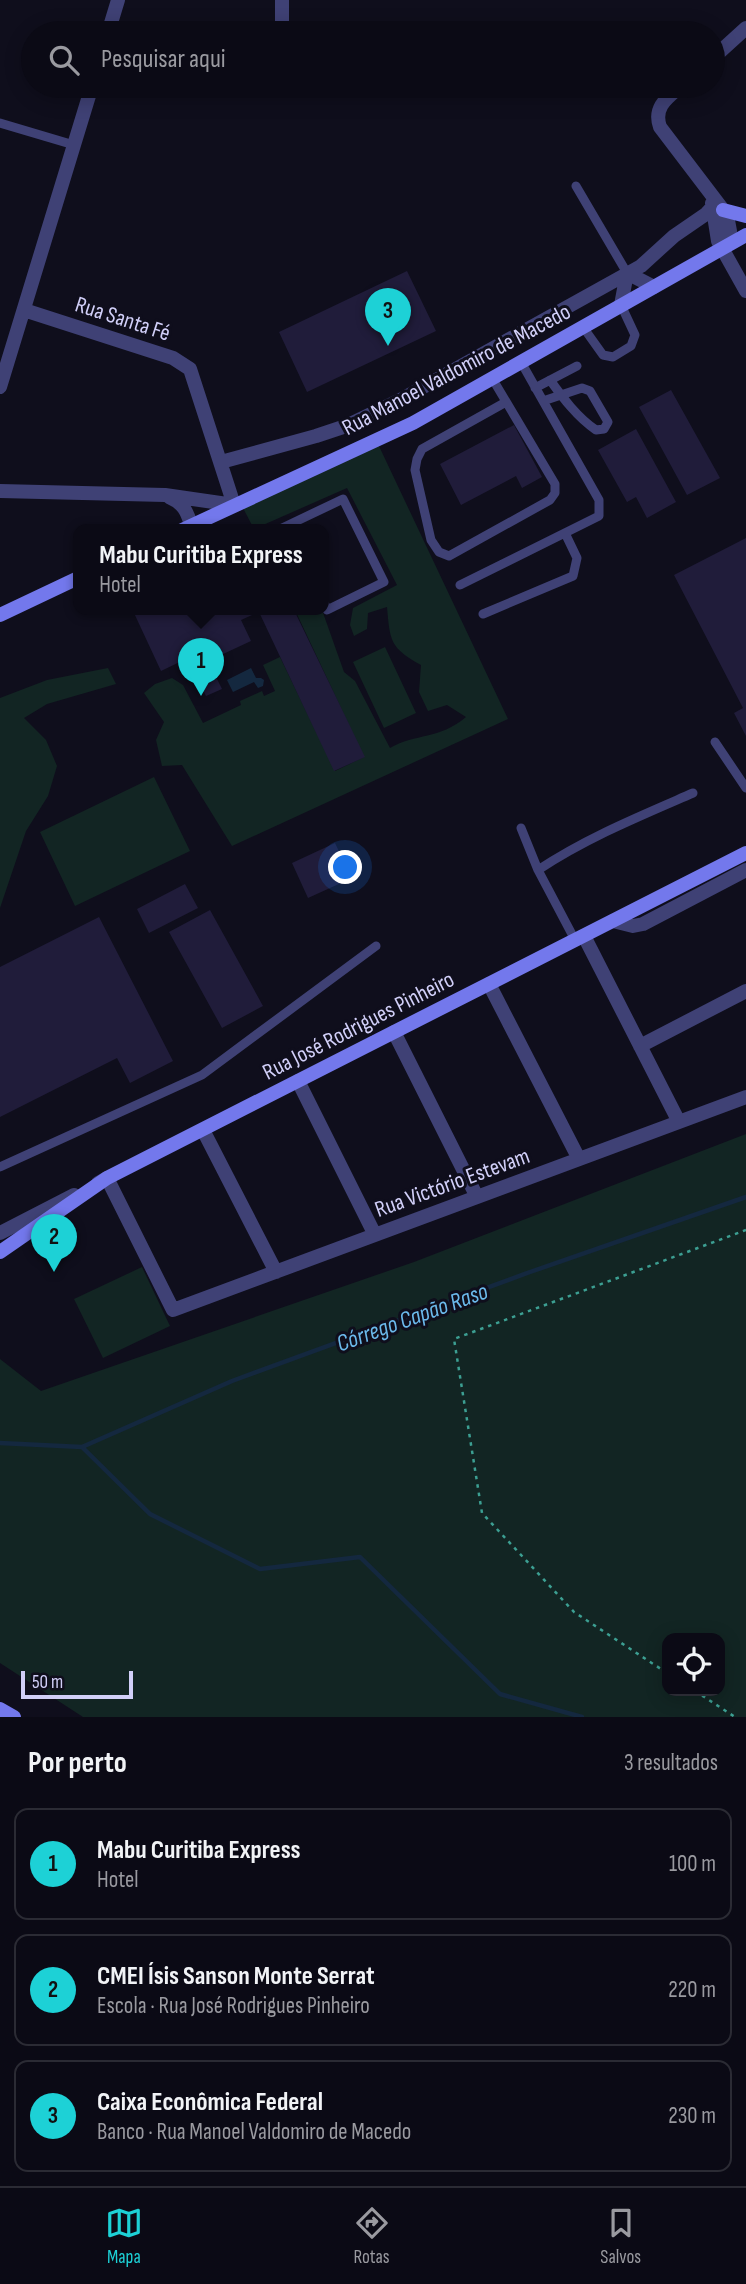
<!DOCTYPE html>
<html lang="pt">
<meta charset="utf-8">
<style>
:root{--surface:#0b0a15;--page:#191822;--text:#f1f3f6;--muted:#9a9aa0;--line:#2b2b34;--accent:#1dd1d6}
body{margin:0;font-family:"Sofia Sans Condensed",sans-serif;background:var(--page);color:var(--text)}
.controls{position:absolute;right:21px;bottom:21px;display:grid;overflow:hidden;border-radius:14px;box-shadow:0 4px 18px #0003}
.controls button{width:63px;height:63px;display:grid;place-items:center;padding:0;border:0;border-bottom:2px solid var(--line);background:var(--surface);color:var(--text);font:35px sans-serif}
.scale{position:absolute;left:21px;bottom:18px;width:112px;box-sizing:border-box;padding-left:7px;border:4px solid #d1cff8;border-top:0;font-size:19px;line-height:24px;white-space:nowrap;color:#d1cff8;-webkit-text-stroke:5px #0f0e1c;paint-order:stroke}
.you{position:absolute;left:346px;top:868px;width:24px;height:24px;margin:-18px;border:5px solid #fff;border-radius:50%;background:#1a73e8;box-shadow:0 0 0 10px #1a73e833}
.badge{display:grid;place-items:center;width:46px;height:46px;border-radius:50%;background:var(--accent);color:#111;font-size:23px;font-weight:700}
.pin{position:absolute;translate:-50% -58px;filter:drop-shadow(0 2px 4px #0008)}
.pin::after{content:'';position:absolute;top:37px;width:24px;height:21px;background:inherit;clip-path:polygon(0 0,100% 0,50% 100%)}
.popup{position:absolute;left:73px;top:524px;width:256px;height:91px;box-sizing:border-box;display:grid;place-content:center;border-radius:14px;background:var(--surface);filter:drop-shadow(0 2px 5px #0005);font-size:23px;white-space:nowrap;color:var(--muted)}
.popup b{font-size:26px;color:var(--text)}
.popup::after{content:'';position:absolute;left:50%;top:100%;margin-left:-14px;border:14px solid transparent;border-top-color:var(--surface)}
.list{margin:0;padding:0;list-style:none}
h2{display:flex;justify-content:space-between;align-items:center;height:91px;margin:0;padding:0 28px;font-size:30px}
h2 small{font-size:23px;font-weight:400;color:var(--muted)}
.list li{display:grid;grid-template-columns:46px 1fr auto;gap:21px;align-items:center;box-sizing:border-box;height:112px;margin:0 14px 14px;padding:0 14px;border:2px solid var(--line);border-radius:14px}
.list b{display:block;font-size:26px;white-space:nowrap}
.list p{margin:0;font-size:23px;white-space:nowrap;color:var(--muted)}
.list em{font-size:23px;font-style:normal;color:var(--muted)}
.icon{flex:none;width:38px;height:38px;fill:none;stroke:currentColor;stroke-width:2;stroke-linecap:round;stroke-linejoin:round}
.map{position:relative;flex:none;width:746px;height:1717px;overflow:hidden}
.search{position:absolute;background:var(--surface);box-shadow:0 4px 18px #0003;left:21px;right:21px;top:21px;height:77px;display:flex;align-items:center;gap:18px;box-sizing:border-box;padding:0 24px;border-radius:38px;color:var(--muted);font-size:26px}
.sheet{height:469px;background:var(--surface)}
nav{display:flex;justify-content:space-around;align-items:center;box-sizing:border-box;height:98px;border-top:2px solid var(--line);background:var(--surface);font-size:19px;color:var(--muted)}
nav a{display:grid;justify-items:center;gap:4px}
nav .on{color:var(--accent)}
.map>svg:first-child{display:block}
</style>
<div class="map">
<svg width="746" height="1717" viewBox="0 0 746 1717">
<rect width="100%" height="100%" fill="#0f0e1c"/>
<path fill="#122523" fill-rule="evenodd" d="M378,444L508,719L232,846L182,765L162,766L156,740L164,722L144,693L155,684L172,678L183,685L203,723L241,705L240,701L262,691L264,696L275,691L263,665L280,657L335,771L364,757L295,610H322L344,672L355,681L390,748C416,733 439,740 466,717L447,705L428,711L419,692L421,665C390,648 390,641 387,607L368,613L367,629L354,636L350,625L353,608L397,585L347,488L254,529L243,508Z
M385,647L416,713L384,728L353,662Z
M108,668L116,684L47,704L24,718L46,740L57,766L48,796L26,831L0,908V698L47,680Z
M154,777L190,851L75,906L40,832Z
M746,1134V1717H83L0,1663V1359L41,1391L414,1262ZM667,1638H720V1691H667Z
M142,1267L170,1326L103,1358L74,1299Z"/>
<path fill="#14283f" d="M251,668L256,678H261L264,680L263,686L258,688L254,682L233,692L227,680Z"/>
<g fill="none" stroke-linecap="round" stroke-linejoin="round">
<path stroke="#14283f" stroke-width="4.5" d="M0,1443L82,1447L232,1381L530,1272L746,1197
M82,1447L150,1514L260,1569L360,1557L500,1694L582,1717"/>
</g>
<path fill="#201c3a" d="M407,271L436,331L307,392L279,332Z
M671,390L720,478L687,495L639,407Z
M514,425L542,477L522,488L516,476L461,505L440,464Z
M636,429L676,502L647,518L636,497L627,502L598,450Z
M746,538V736L734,713L743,708L674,575Z
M140,610H294L365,757L334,771L259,612L241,620L251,641L193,668L188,658L161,671L134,613Z
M212,669L222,689L206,696L196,676Z
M335,843L352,878L308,898L292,863Z
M185,884L198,908L149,933L137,909Z
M210,910L263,1006L222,1028L169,932Z
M99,917L173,1061L130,1083L117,1058L0,1117V967Z"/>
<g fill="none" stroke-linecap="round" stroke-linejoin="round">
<path stroke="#3c9f92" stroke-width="2.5" stroke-dasharray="3.5 5" stroke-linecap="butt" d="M667,1673L574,1612L482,1513L454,1339L746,1230
M695,1691L735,1717"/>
<path stroke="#3f4175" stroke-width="9" d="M0,123L74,145
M576,186L627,273
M583,327L603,355L613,357L631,346L635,335L621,305
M492,378L555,484V493L550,500L449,556L439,552L431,540L415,470L417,459L422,449L506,402
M535,388L577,366
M543,401L582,388L590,391L608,422L604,429L596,430C577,417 563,398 550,380
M278,530L343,499L384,582L327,610L324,602
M460,585L599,516V500L521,362
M483,614L573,576L577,558L565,533
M715,742L746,788
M521,828L538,870L575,940
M538,870C586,838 640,816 693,793
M0,1167L202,1075L376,946"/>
<path stroke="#3f4175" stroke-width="14" d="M282,0V33
M108,33L118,0
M713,58L746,28
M681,86C667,98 653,107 660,127L727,215L730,231L723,248
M712,203L718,241L746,291
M621,305L627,273L654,287
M0,387L92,86
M221,462L316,436L346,426L400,400L641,266L674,236L706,214L717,202
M0,491L165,495L234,505L190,369L173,358L24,310
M169,497C183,503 187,511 191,525
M613,921L633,926L643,924L746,870
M584,936L679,1122
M489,984L579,1159
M394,1032L477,1197
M640,1046L746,991
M298,1081L375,1235
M203,1130L276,1272
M98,1183L107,1178L173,1310L746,1097
M0,1233L74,1195"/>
<path stroke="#7378ec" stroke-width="14" d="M723,210L746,216
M182,530L413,423L746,235
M0,615L78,578
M0,1252L107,1178L746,853
M0,1709L14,1717"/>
</g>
<g text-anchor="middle" stroke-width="6" stroke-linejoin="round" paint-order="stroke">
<g font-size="23" fill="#d1cff8" stroke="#0f0e1c">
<text transform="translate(123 318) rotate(18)" y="8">Rua Santa Fé</text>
<text transform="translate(456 369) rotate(-28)" y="8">Rua Manoel Valdomiro de Macedo</text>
<text transform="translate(358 1025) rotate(-27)" y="8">Rua José Rodrigues Pinheiro</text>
<text transform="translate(452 1182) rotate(-20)" y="8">Rua Victório Estevam</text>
</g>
<g font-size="24" font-style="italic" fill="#6bb9eb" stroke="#0f0e1c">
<text transform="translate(412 1317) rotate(-20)" y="8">Córrego Capão Raso</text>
</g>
</g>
</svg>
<div class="controls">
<button><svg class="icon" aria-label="locate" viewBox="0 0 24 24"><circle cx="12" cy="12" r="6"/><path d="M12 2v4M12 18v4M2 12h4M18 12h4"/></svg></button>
</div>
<div class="scale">50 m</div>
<div class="you"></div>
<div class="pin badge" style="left:201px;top:696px">1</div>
<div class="popup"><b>Mabu Curitiba Express</b>Hotel</div>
<div class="pin badge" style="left:54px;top:1272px">2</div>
<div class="pin badge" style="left:388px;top:346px">3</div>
<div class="search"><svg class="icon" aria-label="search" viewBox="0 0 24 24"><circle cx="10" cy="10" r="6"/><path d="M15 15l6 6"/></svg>Pesquisar aqui</div>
</div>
<section class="sheet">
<h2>Por perto<small>3 resultados</small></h2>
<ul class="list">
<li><span class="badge">1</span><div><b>Mabu Curitiba Express</b><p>Hotel</p></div><em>100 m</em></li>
<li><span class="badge">2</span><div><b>CMEI Ísis Sanson Monte Serrat</b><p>Escola · Rua José Rodrigues Pinheiro</p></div><em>220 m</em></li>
<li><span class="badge">3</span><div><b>Caixa Econômica Federal</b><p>Banco · Rua Manoel Valdomiro de Macedo</p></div><em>230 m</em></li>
</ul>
</section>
<nav>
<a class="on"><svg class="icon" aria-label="map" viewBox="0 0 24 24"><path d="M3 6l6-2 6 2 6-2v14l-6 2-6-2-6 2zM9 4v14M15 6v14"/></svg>Mapa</a>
<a><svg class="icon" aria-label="directions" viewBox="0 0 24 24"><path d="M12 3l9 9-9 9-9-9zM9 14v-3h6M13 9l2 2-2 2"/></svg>Rotas</a>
<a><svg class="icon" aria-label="saved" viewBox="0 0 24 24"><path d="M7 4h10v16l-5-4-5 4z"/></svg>Salvos</a>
</nav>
